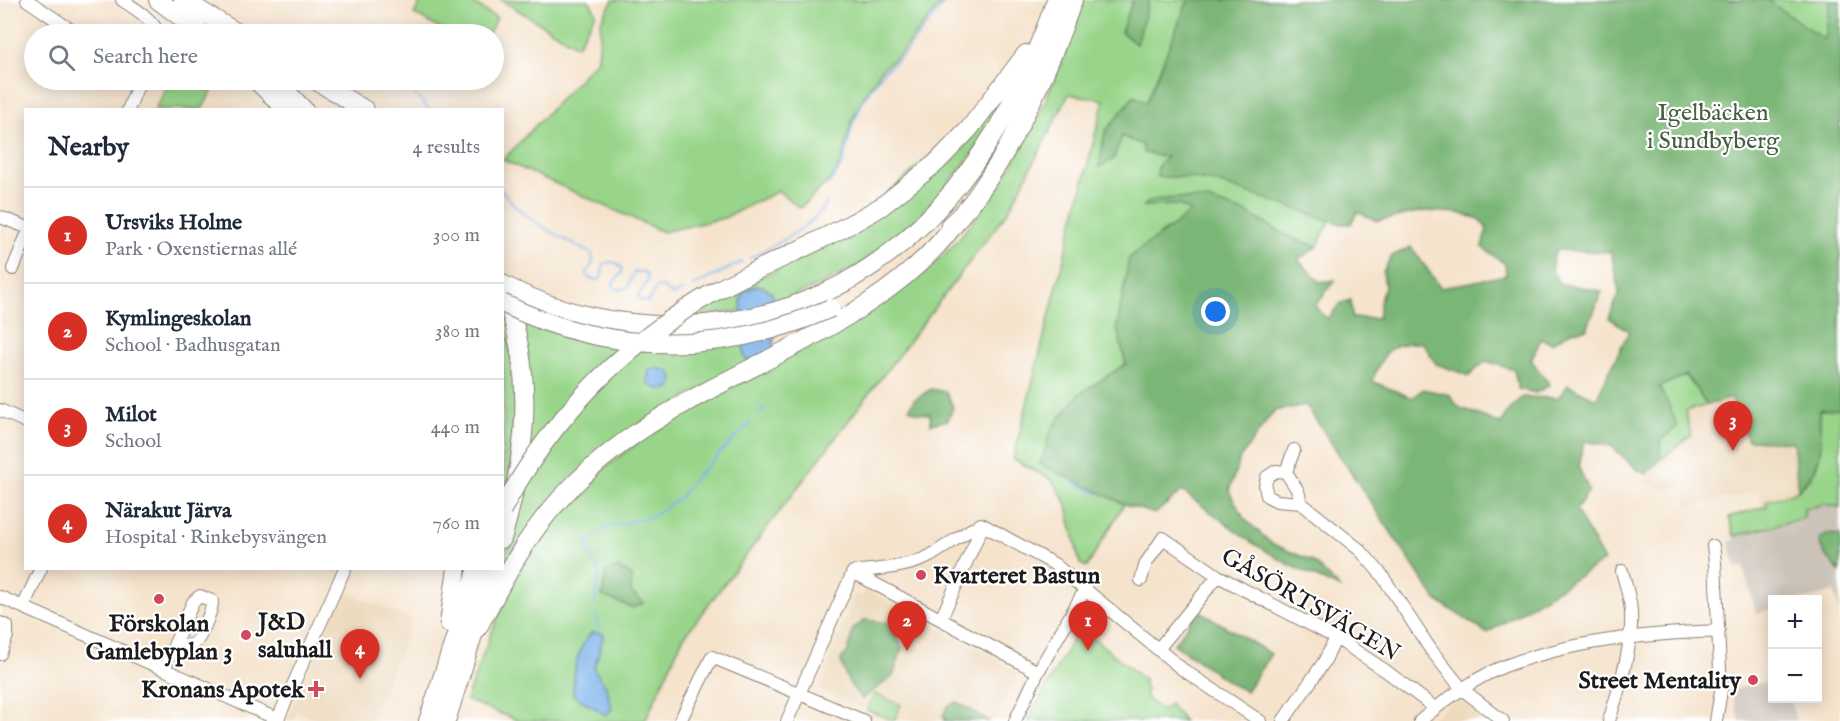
<!DOCTYPE html>
<meta charset="utf-8">
<style>
:root{--surface:#fff;--page:#f2f2f3;--text:#1f2937;--muted:#747a83;--line:#e0e1e3;--accent:#d93025}
body{margin:0;font-family:"IM FELL English",serif;background:var(--page);color:var(--text)}
.controls{position:absolute;right:18px;bottom:18px;display:grid;overflow:hidden;border-radius:0px;box-shadow:0 3px 15px #0003}
.controls button{width:54px;height:54px;display:grid;place-items:center;padding:0;border:0;border-bottom:2px solid var(--line);background:var(--surface);color:var(--text);font:30px sans-serif}
.you{position:absolute;left:1216px;top:312px;width:21px;height:21px;margin:-15px;border:4px solid #fff;border-radius:50%;background:#1a73e8;box-shadow:0 0 0 9px #1a73e833}
.badge{display:grid;place-items:center;width:39px;height:39px;border-radius:50%;background:var(--accent);color:#fff;font-size:20px;font-weight:700}
.pin{position:absolute;translate:-50% -50px;filter:drop-shadow(0 2px 3px #0008)}
.pin::after{content:'';position:absolute;top:32px;width:21px;height:18px;background:inherit;clip-path:polygon(0 0,100% 0,50% 100%)}
.list{margin:0;padding:0;list-style:none}
h2{display:flex;justify-content:space-between;align-items:center;height:78px;margin:0;padding:0 24px;font-size:26px}
h2 small{font-size:20px;font-weight:400;color:var(--muted)}
.list li{display:grid;grid-template-columns:39px 1fr auto;gap:18px;align-items:center;box-sizing:border-box;height:96px;padding:0 24px;border-top:2px solid var(--line)}
.list b{display:block;font-size:22px;white-space:nowrap}
.list p{margin:0;font-size:20px;white-space:nowrap;color:var(--muted)}
.list em{font-size:20px;font-style:normal;color:var(--muted)}
.icon{flex:none;width:33px;height:33px;fill:none;stroke:currentColor;stroke-width:2;stroke-linecap:round;stroke-linejoin:round}
.map{position:relative;flex:none;width:1840px;height:721px;overflow:hidden}
.search{position:absolute;background:var(--surface);box-shadow:0 3px 15px #0003;left:24px;top:24px;width:480px;height:66px;display:flex;align-items:center;gap:15px;box-sizing:border-box;padding:0 21px;border-radius:33px;color:var(--muted);font-size:22px}
.panel{position:absolute;background:var(--surface);box-shadow:0 3px 15px #0003;left:24px;top:108px;width:480px;height:462px;border-radius:0px}
.map>svg:first-child{display:block}
</style>
<div class="map">
<svg width="1840" height="721" viewBox="0 0 1840 721">
<rect width="100%" height="100%" fill="#fff"/>
<filter id="ink" filterUnits="userSpaceOnUse"><feTurbulence type="fractalNoise" baseFrequency=".0167" numOctaves="2"/><feDisplacementMap in="SourceGraphic" scale="12" xChannelSelector="R" yChannelSelector="G"/><feConvolveMatrix kernelMatrix="1 2 1 2 8 2 1 2 1" color-interpolation-filters="sRGB"/></filter>
<filter id="wash" filterUnits="userSpaceOnUse"><feTurbulence type="fractalNoise" baseFrequency=".008" numOctaves="4" result="noise"/><feDisplacementMap in="SourceGraphic" scale="24" xChannelSelector="R" yChannelSelector="G"/><feGaussianBlur stdDeviation="1.35" result="paint"/><feColorMatrix in="noise" values="0 0 0 0 0 0 0 0 0 0 0 0 0 0 0 0 0 1.4 0 .05"/><feComposite in="paint" operator="in"/></filter>
<g filter="url(#wash)">
<rect width="100%" height="100%" fill="#f5e3cc"/>
<path fill="#ecd8ba" d="M1732,398L1793,442L1798,490L1766,501L1768,506L1762,508L1758,492L1687,506L1684,487L1668,490L1645,481L1646,474L1660,460L1691,435L1685,411Z
M865,589L1019,672L993,721L957,702L946,721H891L819,689L855,595L862,597Z
M343,590L413,620L370,721H320L296,711L292,721H287Z
M1457,699L1462,701L1493,721H1429Z"/>
<path fill="#cbc3b8" d="M1825,504L1840,507V614L1834,592L1806,599L1772,600V609L1756,613L1743,566L1736,568L1729,542L1735,540L1734,536L1804,518V509Z
M1772,680V698L1790,699L1796,721H1740L1731,690Z"/>
<path fill="#98d58a" stroke="#5a7853" stroke-width="1.5" d="M422,0H467L497,18L488,34H449L414,14Z
M501,0H589L596,13L577,46Z
M613,0H944L900,54L881,70L864,96L851,123L845,151L836,174L800,208L778,191L724,218L663,232L503,160L598,59L601,21Z
M1084,0H1133L1121,32L1136,44L1149,0H1840V323L1537,169L1325,210L1134,96L1113,160L1121,136L1131,139L1167,157L1158,166L1157,177H1185L1215,182L1300,209L1330,221L1317,247L1287,236L1247,213L1192,200L1178,198L1145,205H1179L1191,211L1178,223L1161,233L1120,308L1117,328L1126,364L1078,395L1040,463L1124,504L1087,567L1080,564L1066,502L1052,480L1013,459L1104,100L1069,94L1009,210L683,638L645,721H519L466,700C486,647 504,592 536,544C613,429 749,384 863,314C891,297 917,280 941,257C951,249 959,238 967,228C1023,161 1056,82 1084,0Z
M171,80H200L214,87L202,109H155Z
M1009,87L980,144L924,214L858,266L814,288L775,302L762,286C750,285 748,290 741,299L742,311L688,317L736,289L830,244Z
M503,312L517,385V429L503,514Z
M520,318L542,328L744,344V357L749,362L640,424L503,564L526,484Z
M1686,375L1707,405L1685,411L1691,435L1660,460L1658,387Z
M1840,409V507L1825,504L1804,509V518L1734,536L1729,517L1767,506L1766,501C1776,498 1789,495 1798,490C1826,472 1821,438 1819,410Z
M1080,627L1142,678L1145,681L1143,684L1147,691L1145,694L1148,700L1162,710L1170,704L1184,721H1027Z
M874,694L901,705L894,721L867,710Z"/>
<path fill="#7ab676" stroke="#4b6949" stroke-width="1.5" fill-rule="evenodd" d="M1133,0H1149L1137,44L1121,32Z
M1188,0H1767L1825,40L1830,0H1840V409L1819,410C1821,449 1827,459 1798,490L1793,442L1748,440L1732,398L1707,405L1686,375L1659,387L1670,407L1677,427L1661,440L1660,460L1646,474L1638,470L1611,446L1584,441L1579,468L1589,490L1576,510L1604,561L1487,633L1436,600L1306,405L1274,411L1240,458L1229,491L1245,519L1271,543L1312,561L1341,589L1286,563L1251,542L1182,491L1155,514L1124,504L1040,464L1052,428L1078,395L1126,364L1117,328L1129,258C1149,241 1172,229 1191,211L1179,205L1144,206L1151,200L1178,198L1208,200L1247,213L1287,236L1317,247L1298,260L1320,282L1335,280L1315,306L1327,319L1341,303L1351,300L1352,318H1378L1381,297L1385,287L1383,272L1392,256L1411,247L1441,288L1506,275L1505,264L1482,247L1487,229L1479,219L1459,213L1424,211L1377,221L1357,212L1351,224H1341L1215,182L1185,177H1157L1158,166L1167,157L1144,153L1142,145L1122,136L1113,160L1099,167L1105,132L1134,96L1146,103ZM1556,250L1611,252L1619,292L1609,318L1629,331L1596,399L1568,385L1558,398L1522,397L1506,413L1501,424L1458,407L1450,395L1423,389L1412,398L1372,381C1384,352 1389,341 1423,343L1436,364L1469,376L1486,361L1514,370L1518,389L1536,393L1550,385L1531,360L1541,339L1552,343L1572,331L1587,329L1602,291L1559,283L1551,268Z
M931,389L946,392L953,407L948,420L931,424L930,414L918,413L909,409L914,400Z
M1828,534L1840,535V572L1824,553L1819,540Z
M617,568L632,575L631,592L644,603L633,608L602,596L606,572Z
M1198,610L1271,654L1246,691L1233,685L1174,644Z
M865,620L891,623L902,649L893,676L862,699C850,686 844,676 841,659L848,652L853,629Z
M957,702L989,721H944L945,718L943,715L948,706Z"/>
<path fill="#7ab2ea" stroke="#4b6783" stroke-width="1.5" d="M756,286H762L772,293L778,320L771,355L749,362L744,357L741,299L745,291Z
M658,368L670,372L673,377L672,387C664,391 654,390 647,382L649,370Z
M592,632L604,634L594,669L606,686L612,709L606,715L573,695C573,673 577,648 592,632Z"/>
<g fill="none" stroke-linecap="round" stroke-linejoin="round">
<path stroke="#7ab2ea" stroke-width="2" d="M401,80L430,110
M828,185L843,164L853,123L865,97L883,72L903,55L947,0
M502,190C522,220 561,237 592,254L593,263L586,274L590,279L598,280L601,278L604,264C610,260 617,262 622,268V273L613,283V286L619,290L628,287L634,272H645L648,277C648,286 639,290 638,298L643,301L648,302L657,287H663L672,295L682,291
M750,258C776,244 811,228 827,203
M693,286L742,262
M759,415L765,408
M1073,482L1098,494
M595,604C596,582 607,574 588,554V542L606,528L653,516L681,497L693,480L750,423
M596,616L599,632"/>
</g>
</g>
<g filter="url(#ink)">
<g fill="none" stroke-linecap="round" stroke-linejoin="round">
<g stroke="#888074" stroke-width="14">
<path id="minor" d="M27,0L77,34
M122,0C136,9 152,19 159,34
M128,110L140,80
M0,217L26,227
M13,269L26,237
M0,410L26,422
M1286,472L1294,450
M1301,503L1298,491L1286,472L1276,471L1267,477L1265,486L1267,496L1277,501L1301,503L1360,550L1381,574L1431,650L1462,689L1503,721
M983,525L1054,564L1182,669L1260,721
M1713,546L1715,562L1721,691L1716,721
M853,572L1038,672
M853,572C878,569 907,568 930,556C947,546 963,533 981,524L983,525
M1141,580L1146,563L1163,538L1218,576L1336,638L1386,671L1435,708
M0,597L277,719
M23,607L41,568
M941,619L983,525
M0,623L7,626V636L0,654
M1159,648L1218,576
M164,669L193,602L200,596L212,601C213,608 201,638 195,643C189,647 182,646 175,645
M277,721L345,568
M680,721L712,657L864,721
M787,721L853,572
M1015,721L1038,672L1086,588
M1283,721L1324,662L1336,638
M1420,721C1446,699 1474,678 1505,666C1574,640 1646,634 1719,631
M1609,721C1619,689 1636,637 1630,603C1628,592 1625,582 1622,571"/>
</g>
<g stroke="#888074" stroke-width="20">
<path id="highway" d="M158,0L203,34
M183,0L239,34
M256,80L287,110
M315,80L365,110
M280,85L304,110
M882,206L936,163L969,129L1026,54
M950,225C970,209 984,185 998,164C1029,112 1053,57 1073,0
M502,284C558,314 623,327 686,325C883,318 996,172 1056,0
M502,539C526,455 536,379 505,295
M449,623L457,568
M477,629C491,604 504,578 519,554C545,511 581,474 621,444C725,366 885,326 959,218
M428,721L478,568
M446,721L494,568"/>
</g>
<use href="#minor" stroke="#fff" stroke-width="12"/>
<use href="#highway" stroke="#fff" stroke-width="18"/>
<g stroke="#888074" stroke-width="20" stroke-linecap="butt">
<path id="highway-bridge" d="M502,303C609,356 723,356 831,308
M502,510C552,417 624,343 716,291C771,261 829,239 882,206"/>
</g>
<use href="#highway-bridge" stroke="#fff" stroke-width="18"/>
</g>
</g>
<g fill="#d1495b" stroke="#fff" stroke-width="2">
<circle cx="921" cy="575" r="6"/>
<circle cx="159" cy="599" r="6"/>
<circle cx="246" cy="635" r="6"/>
<circle cx="1753" cy="680" r="6"/>
<path d="M313 680h6v6h6v6h-6v6h-6v-6h-6v-6h6z"/>
</g>
<g text-anchor="middle" stroke-width="4.5" stroke-linejoin="round" paint-order="stroke">
<g font-size="24" fill="#475d42" stroke="#fff">
<text x="1713" y="120">Igelbäcken<tspan x="1713" dy="28">i Sundbyberg</tspan></text>
</g>
<g font-size="24" font-weight="bold" fill="#1c1c1c" stroke="#fff" text-anchor="start">
<text x="933" y="583">Kvarteret Bastun</text>
<text x="258" y="629">J&amp;D<tspan x="258" dy="28">saluhall</tspan></text>
<text x="159" y="631" text-anchor="middle">Förskolan<tspan x="159" dy="28">Gamlebyplan 3</tspan></text>
<text x="1741" y="688" text-anchor="end">Street Mentality</text>
<text x="304" y="697" text-anchor="end">Kronans Apotek</text>
</g>
<g font-size="24" fill="#1c1c1c" stroke="#fff">
<text transform="translate(1311 604) rotate(30)" y="8">GÅSÖRTSVÄGEN</text>
</g>
</g>
</svg>
<div class="controls">
<button>+</button>
<button>−</button>
</div>
<div class="you"></div>
<div class="pin badge" style="left:1088px;top:651px">1</div>
<div class="pin badge" style="left:907px;top:651px">2</div>
<div class="pin badge" style="left:1733px;top:451px">3</div>
<div class="pin badge" style="left:360px;top:679px">4</div>
<div class="search"><svg class="icon" aria-label="search" viewBox="0 0 24 24"><circle cx="10" cy="10" r="6"/><path d="M15 15l6 6"/></svg>Search here</div>
<section class="panel">
<h2>Nearby<small>4 results</small></h2>
<ul class="list">
<li><span class="badge">1</span><div><b>Ursviks Holme</b><p>Park · Oxenstiernas allé</p></div><em>300 m</em></li>
<li><span class="badge">2</span><div><b>Kymlingeskolan</b><p>School · Badhusgatan</p></div><em>380 m</em></li>
<li><span class="badge">3</span><div><b>Milot</b><p>School</p></div><em>440 m</em></li>
<li><span class="badge">4</span><div><b>Närakut Järva</b><p>Hospital · Rinkebysvängen</p></div><em>760 m</em></li>
</ul>
</section>
</div>
